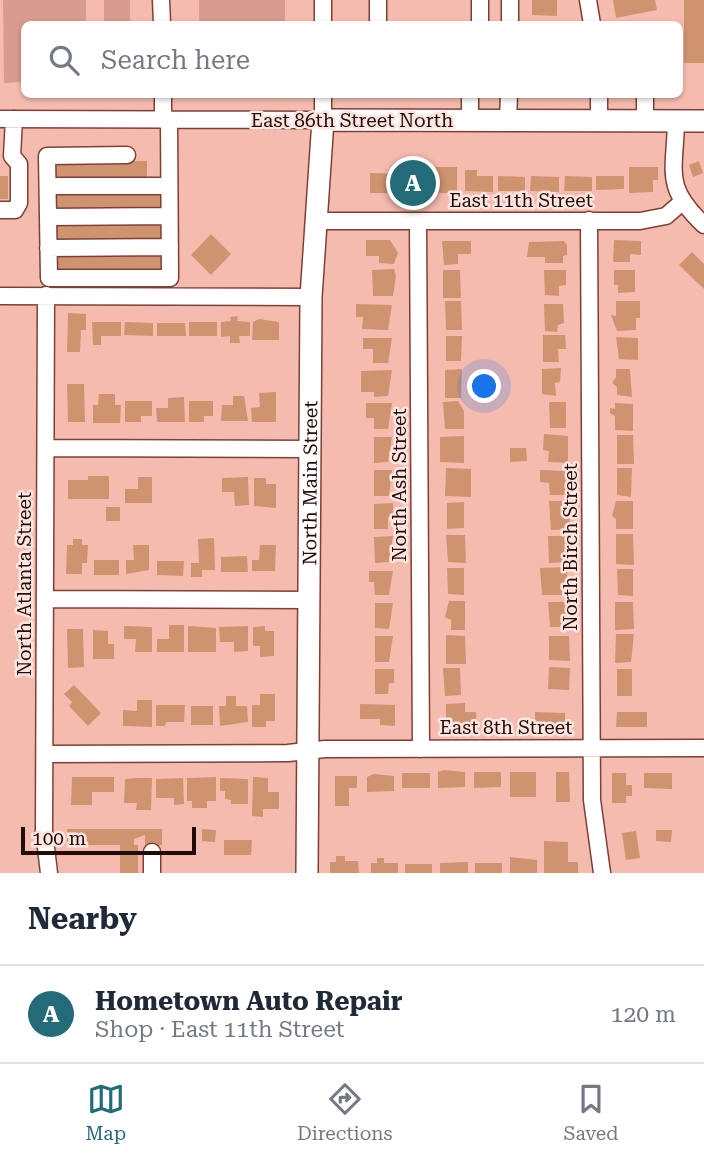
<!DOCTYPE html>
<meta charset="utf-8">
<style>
:root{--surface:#fff;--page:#f2f2f3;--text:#1f2937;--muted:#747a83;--line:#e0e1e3;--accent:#236b78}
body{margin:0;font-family:"Roboto Serif",serif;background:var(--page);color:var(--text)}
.scale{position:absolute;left:21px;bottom:18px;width:175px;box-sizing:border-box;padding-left:7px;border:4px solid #240b07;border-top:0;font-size:19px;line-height:24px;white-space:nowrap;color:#240b07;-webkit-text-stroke:5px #fde6e1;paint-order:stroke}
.you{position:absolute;left:485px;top:387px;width:24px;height:24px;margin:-18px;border:5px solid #fff;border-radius:50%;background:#1a73e8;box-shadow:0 0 0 10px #1a73e833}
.badge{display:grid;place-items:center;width:46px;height:46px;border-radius:50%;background:var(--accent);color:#fff;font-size:23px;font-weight:700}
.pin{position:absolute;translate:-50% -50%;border:4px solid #fff;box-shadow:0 2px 7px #0006}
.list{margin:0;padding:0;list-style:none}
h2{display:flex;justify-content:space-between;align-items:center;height:91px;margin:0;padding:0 28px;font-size:30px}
h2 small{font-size:23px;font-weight:400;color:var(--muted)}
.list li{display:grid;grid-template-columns:46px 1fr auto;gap:21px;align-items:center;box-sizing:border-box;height:98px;padding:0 28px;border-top:2px solid var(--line)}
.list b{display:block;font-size:26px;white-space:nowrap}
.list p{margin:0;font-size:23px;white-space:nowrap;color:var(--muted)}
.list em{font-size:23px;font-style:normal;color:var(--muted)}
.icon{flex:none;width:38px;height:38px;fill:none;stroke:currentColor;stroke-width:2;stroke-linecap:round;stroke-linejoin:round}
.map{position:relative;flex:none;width:704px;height:873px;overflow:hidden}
.search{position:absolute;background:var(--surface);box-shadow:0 2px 5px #0004;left:21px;right:21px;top:21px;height:77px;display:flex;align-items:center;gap:18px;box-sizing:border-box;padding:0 24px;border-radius:10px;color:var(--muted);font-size:26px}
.sheet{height:189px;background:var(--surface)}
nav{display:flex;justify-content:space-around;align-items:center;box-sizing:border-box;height:98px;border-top:2px solid var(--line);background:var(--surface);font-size:19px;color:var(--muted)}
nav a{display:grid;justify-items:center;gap:4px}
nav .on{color:var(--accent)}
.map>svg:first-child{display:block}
</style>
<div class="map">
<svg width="704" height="873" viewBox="0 0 704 873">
<rect width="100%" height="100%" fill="#f6bbaf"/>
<path fill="#d99b8f" d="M3,0H86V24H24V82L4,83Z
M104,0H130V24H104Z
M199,0H285V24H199Z"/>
<path fill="#d09370" d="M532,0H557V16L532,15Z
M613,0H655L657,10L616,18Z
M684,0H704V63H684Z
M147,161V178H56V162Z
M699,161L703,173L693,177L689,165Z
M419,167H457V193H370V173L419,174Z
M629,167H658V180H653V192L629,193Z
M465,170H477V176H493V192L465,191Z
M0,176H8V199H0Z
M498,176L525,177V191H498Z
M531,176L559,177V192L530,191Z
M565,176L592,177V191H564Z
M596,176H624V189L596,190Z
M163,192V209L55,210V193Z
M55,223L163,224V241L55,240Z
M211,234L231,254L211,275L191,255Z
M366,240H390L398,253L394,264L379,263V256H366Z
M614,240L641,241V255L630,254V262H613Z
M442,241H471V254H458V264L444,265Z
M564,241L567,245V255L563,256V263H545V257H527L529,242Z
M692,252L704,264V289L679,265Z
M55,255H163V272L55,271Z
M394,269L396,276L393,296H373L372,270Z
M443,270H460L461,298H443Z
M544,270H566V285L559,286V296L545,295Z
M614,270H635V292L618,293V285H614Z
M445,301H461L462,330H446Z
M616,301H640V318H636V330L617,331L611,315L616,316Z
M356,304L392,305L388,330L362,329L363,317H356Z
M544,304H563L564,323L558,325L557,332L545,331Z
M68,313L86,314V330H81L80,352H67Z
M238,316L237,321L250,322V336H239L240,343H230V336L221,337V322L231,321L230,317Z
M259,319L279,322V340H252L253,322Z
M92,322H121V336H101V345H93Z
M125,322L153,323V336L124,335Z
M189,322H217V336H189Z
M157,323H185L186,336H157Z
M543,335H565L566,349H558L559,362H543Z
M446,336H462L461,361H446Z
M616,337L638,338V360L619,359Z
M363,338H392L388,363H373V349H363Z
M561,368L560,382L555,383L556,396L542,394V369Z
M462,369L461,398H445V370Z
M616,369H630L632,397L617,395V387L612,383L616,377Z
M392,370L388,396L374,397V392H361V371Z
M67,384H84L85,422H68Z
M276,392V422H252L251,408L260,407L259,393Z
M99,394H115V405H121L120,423H93V405H98Z
M233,396H244L248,421H221L222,405H233Z
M184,397L185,422H157L156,408H168V398Z
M125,401H152V416H141V422H125Z
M189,401H213V416H204V422H189Z
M458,401L464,411V429H445L443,402Z
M549,402H566V428H550Z
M366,403H392L388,429H374V418H366Z
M615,403L633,404V431L615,430V416L610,413V408L615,409Z
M544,434L568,436V463L548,462L549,451L543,450Z
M617,435H633L634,464H617Z
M464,436V463L440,462V437Z
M374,437H392L388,462L374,463Z
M510,448H526L527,461L510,462Z
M446,468L471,469V497L445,496Z
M617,468H632L631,497L617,495Z
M374,470H392L389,496H374Z
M540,470L565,471L567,495H550L549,483L540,482Z
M88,476H109V499H68V480H88Z
M138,477H152V503H125V489H138Z
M248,477L249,505L235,506L234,492H222V478Z
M254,478H266V484H276V508L254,506Z
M549,501H569L570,529L551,530Z
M616,501H633V529H616V519L612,516Z
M464,502V528L447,529V503Z
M393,503V517H388V529H374V504Z
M106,507H120V521H106Z
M616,534H633L634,565L616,564Z
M446,535H465L466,563L448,562Z
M393,536L389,562L375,563L374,537Z
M548,536H568L569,562L549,563Z
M214,538L215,570H202V577H191V563H199L198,539Z
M73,539H82V545H88L87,563H82V574H66L67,545H73Z
M133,545H149V570L126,574V560H134Z
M260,545H276L275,571H252V560H259Z
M247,556L248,572H221V557Z
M94,560H119V575H94Z
M157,561H184L183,576L157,575Z
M567,567V595H542L540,568Z
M447,568H464V595L448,594Z
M617,569H633V596L618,595Z
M369,571H393L389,595H375L374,582H369Z
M449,601H465V630H451V620L445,617Z
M548,602H570L571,627H550Z
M615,602H633L634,629L615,630Z
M375,603H393L389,629L375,628Z
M169,625H184V652H157V639H169Z
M124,626L152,627V652H135L136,639H124Z
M188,626L216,628V652H188Z
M248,626V651L234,652V642H220L219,627Z
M265,626V631H274V656L260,657V646H253V627Z
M67,629H83L84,667L68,668Z
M93,630L108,631V644H114V659H93Z
M616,634H634L631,662L615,663Z
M446,635L465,636L466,664H446Z
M375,636H393L389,662H375Z
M549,636H569L570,661L549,660Z
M549,667L570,668L569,690L548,689Z
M443,668H460L461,695L445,696Z
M375,669H394V683H389L388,694H375Z
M617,669H632V696H617Z
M74,685L101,713L88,726L69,706L72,702L64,694Z
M260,694H275V721H266V727H252V705H260Z
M226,696H236V706H247L248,722L220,726L219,706H226Z
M137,700H152V727L123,726V710L137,711Z
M465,703V712H476L477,726L446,727V704Z
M360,704L395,705V726L380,725V719H360Z
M156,705H185L184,722H166L165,726H156Z
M191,706H213V725H191Z
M535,712L565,713V727L535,726Z
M617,712H647V727H616Z
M444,770L465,772V787L438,788V772Z
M474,772H501V787L474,788Z
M510,772H536V797H510Z
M556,772H569L570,802H556Z
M402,773H430V788H402Z
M612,773H626V785H632V796H626V803H612Z
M644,773H672V789L644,788Z
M374,774L394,776V791L367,792V777Z
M335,776H357V788H349V806H335Z
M72,777H114V792H92V805H71Z
M216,777V801H207V808H192V801H187V778Z
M253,777L268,778V792H279V809H263V817L252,816Z
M136,778H152L151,810H136L137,803H124L125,779Z
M183,778L184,804L174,805V798H156V779Z
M220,778L248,779V804H231V800L225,799V791H220Z
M67,829H162V845H145V835L134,839V845H138V873H120V845H67Z
M202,829L216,830L215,842L202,841Z
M656,830H672L671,842L656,841Z
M636,831L640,858L626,860L622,833Z
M224,840H252L251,855H224Z
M544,841L568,842V862H578V873H544Z
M336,856H345V861H358L359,873H330V862H336Z
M510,857L537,860V873H510Z
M377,858H384V863H398V873H371V863H377Z
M468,862V873H440V863Z
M475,863H502V873H475Z
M405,864H432V873H405Z"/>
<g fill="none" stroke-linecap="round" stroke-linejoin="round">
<g stroke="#7e4035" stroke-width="19">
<path id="minor" d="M161,0L162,24
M378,0V24
M480,0V24
M588,0L592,24
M323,24V0
M510,24V0
M163,94V120
M470,94V120
M0,119L323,120V94
M508,120L509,94
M599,120V94
M645,121V94
M676,121C675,173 663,186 704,225
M127,155L47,156L49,278H170L169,119
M48,186H169
M0,210H15L19,203V164L12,156L14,119
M48,217L169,216
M589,220L592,800L602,873
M314,221H640L666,216L681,203
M418,221L421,749
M48,248L170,247
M46,295L44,831L49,873
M0,296L311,297
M46,448L310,449
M45,599L309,600
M45,754L288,753L325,749L704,748
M152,852V873"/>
</g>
<g stroke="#7e4035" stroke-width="24">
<g id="major">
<path id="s1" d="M307,873L311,297L323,120L704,121"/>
</g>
</g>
<use href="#minor" stroke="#fff" stroke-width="16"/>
<use href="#major" stroke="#fff" stroke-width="21"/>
</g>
<g text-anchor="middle" stroke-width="5" stroke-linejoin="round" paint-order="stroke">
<g font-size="19" fill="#240b07" stroke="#fde6e1">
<text x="352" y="127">East 86th Street North</text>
<text x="521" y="207">East 11th Street</text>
<text dy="7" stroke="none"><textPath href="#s1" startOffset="390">North Main Street</textPath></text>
<text transform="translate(399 485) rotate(-90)" y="7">North Ash Street</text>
<text transform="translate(570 547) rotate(-90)" y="7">North Birch Street</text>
<text transform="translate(24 584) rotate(-90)" y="7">North Atlanta Street</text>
<text x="506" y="734">East 8th Street</text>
</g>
</g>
</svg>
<div class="scale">100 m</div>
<div class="you"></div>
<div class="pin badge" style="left:413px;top:183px">A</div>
<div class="search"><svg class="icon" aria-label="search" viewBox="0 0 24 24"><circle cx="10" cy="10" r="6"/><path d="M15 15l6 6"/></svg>Search here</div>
</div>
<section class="sheet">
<h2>Nearby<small></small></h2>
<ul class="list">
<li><span class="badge">A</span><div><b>Hometown Auto Repair</b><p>Shop · East 11th Street</p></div><em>120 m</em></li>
</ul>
</section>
<nav>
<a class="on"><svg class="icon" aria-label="map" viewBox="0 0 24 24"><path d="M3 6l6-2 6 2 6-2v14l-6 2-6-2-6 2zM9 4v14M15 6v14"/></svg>Map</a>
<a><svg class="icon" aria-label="directions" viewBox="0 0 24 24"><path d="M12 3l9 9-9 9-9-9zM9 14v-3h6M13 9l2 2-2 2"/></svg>Directions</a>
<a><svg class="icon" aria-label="saved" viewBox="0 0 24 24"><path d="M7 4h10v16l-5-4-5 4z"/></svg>Saved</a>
</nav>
